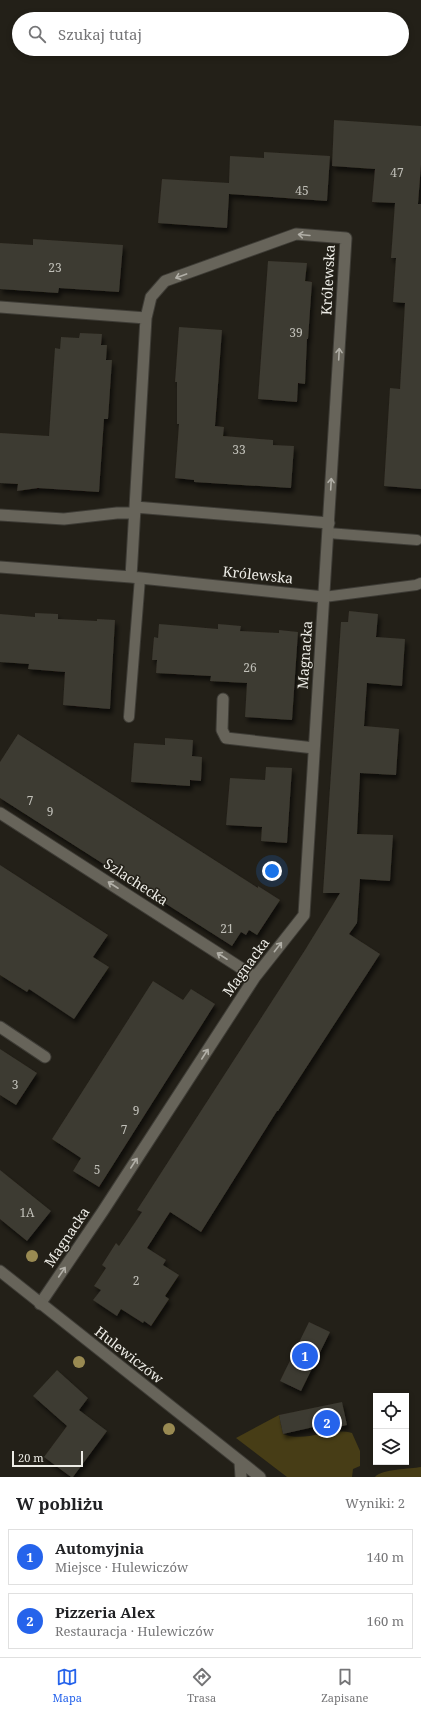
<!DOCTYPE html>
<html lang="pl">
<meta charset="utf-8">
<style>
:root{--surface:#fff;--page:#f2f2f2;--text:#202124;--muted:#757577;--line:#e0e0e0;--accent:#2563eb}
body{margin:0;font-family:"Noto Serif",serif;background:var(--page);color:var(--text)}
.controls{position:absolute;right:12px;bottom:12px;display:grid;overflow:hidden;border-radius:0px;box-shadow:0 2px 6px #0003}
.controls button{width:36px;height:36px;display:grid;place-items:center;padding:0;border:0;border-bottom:1px solid var(--line);background:var(--surface);color:var(--text);font:20px sans-serif}
.scale{position:absolute;left:12px;bottom:10px;width:71px;box-sizing:border-box;padding-left:4px;border:2px solid #edece6;border-top:0;font-size:11px;line-height:14px;white-space:nowrap;color:#edece6;-webkit-text-stroke:3px #232018;paint-order:stroke}
.you{position:absolute;left:272px;top:871px;width:14px;height:14px;margin:-10px;border:3px solid #fff;border-radius:50%;background:#1a73e8;box-shadow:0 0 0 6px #1a73e833}
.badge{display:grid;place-items:center;width:26px;height:26px;border-radius:50%;background:var(--accent);color:#fff;font-size:13px;font-weight:700}
.pin{position:absolute;translate:-50% -50%;border:2px solid #fff;box-shadow:0 1px 4px #0006}
.list{margin:0;padding:0;list-style:none}
h2{display:flex;justify-content:space-between;align-items:center;height:52px;margin:0;padding:0 16px;font-size:17px}
h2 small{font-size:13px;font-weight:400;color:var(--muted)}
.list li{display:grid;grid-template-columns:26px 1fr auto;gap:12px;align-items:center;box-sizing:border-box;height:56px;margin:0 8px 8px;padding:0 8px;border:1px solid var(--line);border-radius:0px}
.list b{display:block;font-size:15px;white-space:nowrap}
.list p{margin:0;font-size:13px;white-space:nowrap;color:var(--muted)}
.list em{font-size:13px;font-style:normal;color:var(--muted)}
.icon{flex:none;width:22px;height:22px;fill:none;stroke:currentColor;stroke-width:2;stroke-linecap:round;stroke-linejoin:round}
.map{position:relative;flex:none;width:421px;height:1477px;overflow:hidden}
.search{position:absolute;background:var(--surface);box-shadow:0 2px 6px #0003;left:12px;right:12px;top:12px;height:44px;display:flex;align-items:center;gap:10px;box-sizing:border-box;padding:0 14px;border-radius:22px;color:var(--muted);font-size:15px}
.sheet{height:180px;background:var(--surface)}
nav{display:flex;justify-content:space-around;align-items:center;box-sizing:border-box;height:56px;border-top:1px solid var(--line);background:var(--surface);font-size:11px;color:var(--muted)}
nav a{display:grid;justify-items:center;gap:2px}
nav .on{color:var(--accent)}
.map>svg:first-child{display:block}
</style>
<div class="map">
<svg width="421" height="1477" viewBox="0 0 421 1477">
<defs>
<filter id="shadow"><feDropShadow dx="2.5" dy="4.5" stdDeviation="2" flood-color="#0009"/></filter>
</defs>
<rect width="100%" height="100%" fill="#232018"/>
<path fill="#473d16" d="M279,1415L283,1434C306,1443 330,1427 352,1433L360,1451V1466L353,1469L352,1477H287L236,1438Z
M421,1467V1477H375C382,1469 410,1469 421,1467Z"/>
<path fill="#3d3a31" filter="url(#shadow)" d="M334,120L421,126V165L418,204H421V489L384,486L390,388L400,389L405,303L393,302L396,258H391L395,203L372,202L375,169L332,166Z
M264,152L330,156L327,201L229,194L227,228L158,223L162,179L229,183L230,156L264,158Z
M33,239L123,245L119,292L59,288L58,293L0,289V243L33,245Z
M268,261L307,263L305,281L312,282L308,339H307L305,384L298,383L297,402L258,399Z
M179,327L222,330L215,426L224,427L223,436L273,440V445L294,446L291,488L194,482V480L175,478L179,424H177V382H175Z
M80,333L102,334L101,345H107L106,360H112L108,419H104L99,492L38,488L17,491L18,484L0,483V433L49,436L55,348L60,349L61,337L79,338Z
M349,611L378,614L376,637L405,639L402,686L367,683L364,726L399,729L396,775L360,773L357,834L393,835L390,881L360,879L357,923L349,934L380,954L278,1111H277L201,1232L170,1212L147,1248L166,1260L163,1265L179,1275L165,1296L169,1299L151,1326L144,1321L143,1323L121,1309L117,1316L93,1300L101,1290L94,1286L106,1268L102,1265L116,1243L119,1246L142,1212L137,1210L305,950L340,893H323L341,622H348Z
M35,613L58,614V619L97,621V619L115,620L110,709L63,705L65,672L28,669L29,664L0,662V614L35,617Z
M159,624L218,629V624L241,626L240,631L279,633V630L298,632L292,720L245,717L247,683L210,681L211,676L156,673L157,660H152L154,637L158,638Z
M18,734L258,888V886L280,900L257,935L249,930L246,935L241,932L232,946L0,798V762Z
M165,738L193,740L192,756L202,757L201,781L190,780V786L131,782L134,743L165,745Z
M266,767L292,768L287,843L261,841L262,827L226,825L230,778L265,780Z
M0,865L108,935L93,957L109,967L74,1019L29,989L27,992L0,975Z
M153,981L183,1000L191,989L215,1004L99,1187L73,1171L81,1158L52,1139Z
M0,1049L37,1073L16,1105L0,1095Z
M0,1170L51,1211L27,1241L0,1219Z
M309,1322L330,1332L301,1391L280,1381Z
M57,1370L88,1398L79,1410L107,1431L73,1477H71L44,1457L67,1426L33,1396Z
M342,1402L347,1425L318,1431V1426L283,1434L279,1415Z"/>
<g fill="none" stroke-linecap="round" stroke-linejoin="round">
<g stroke="#3e3c36" stroke-width="12">
<path id="service" d="M328,533L417,540
M324,597L416,585L421,583
M129,717L140,578"/>
</g>
<g stroke="#3e3c36" stroke-width="13">
<path id="minor" d="M0,307L146,318
M135,507L329,523
M0,515L64,519L117,513H135
M0,567L131,577L324,597
M223,699L222,730L226,738L314,748
M0,813L255,977
M0,1027L45,1057
M40,1304L103,1211L255,977L304,915L346,238L296,234L165,281L151,297L146,318L131,577"/>
</g>
<g stroke="#3e3c36" stroke-width="13">
<path id="tertiary" d="M0,1271L260,1477
M240,1462L241,1477"/>
</g>
<use href="#service" stroke="#67645a" stroke-width="10"/>
<use href="#minor" stroke="#67645a" stroke-width="11"/>
<use href="#tertiary" stroke="#67645a" stroke-width="11"/>
</g>
<g fill="#998a52">
<circle cx="32" cy="1256" r="6"/>
<circle cx="79" cy="1362" r="6"/>
<circle cx="169" cy="1429" r="6"/>
</g>
<defs><path id="oneway-shaft" d="M-6 0H5M1.5-3L5.5 0L1.5 3" fill="none" stroke-width="1.6" stroke-linecap="round" stroke-linejoin="round"/></defs>
<g stroke="#b1afa7">
<use href="#oneway-shaft" transform="translate(304 235) rotate(-175)"/>
<use href="#oneway-shaft" transform="translate(181 276) rotate(160)"/>
<use href="#oneway-shaft" transform="translate(339 354) rotate(-87)"/>
<use href="#oneway-shaft" transform="translate(331 484) rotate(-87)"/>
<use href="#oneway-shaft" transform="translate(113 885) rotate(-147)"/>
<use href="#oneway-shaft" transform="translate(278 947) rotate(-52)"/>
<use href="#oneway-shaft" transform="translate(222 956) rotate(-147)"/>
<use href="#oneway-shaft" transform="translate(205 1054) rotate(-57)"/>
<use href="#oneway-shaft" transform="translate(134 1163) rotate(-57)"/>
<use href="#oneway-shaft" transform="translate(62 1272) rotate(-56)"/>
</g>
<g text-anchor="middle" stroke-width="3" stroke-linejoin="round" paint-order="stroke">
<g font-size="12" fill="#c1c0b9">
<text x="397" y="177">47</text>
<text x="302" y="195">45</text>
<text x="55" y="272">23</text>
<text x="296" y="337">39</text>
<text x="239" y="454">33</text>
<text x="250" y="672">26</text>
<text x="30" y="805">7</text>
<text x="50" y="816">9</text>
<text x="227" y="933">21</text>
<text x="15" y="1089">3</text>
<text x="136" y="1115">9</text>
<text x="124" y="1134">7</text>
<text x="97" y="1174">5</text>
<text x="27" y="1217">1A</text>
<text x="136" y="1285">2</text>
</g>
<g font-size="14" fill="#edece6" stroke="#232018">
<text transform="translate(328 280) rotate(-87)" y="5">Królewska</text>
<text transform="translate(258 575) rotate(6)" y="5">Królewska</text>
<text transform="translate(305 655) rotate(-86)" y="5">Magnacka</text>
<text transform="translate(136 882) rotate(33)" y="5">Szlachecka</text>
<text transform="translate(246 967) rotate(-54)" y="5">Magnacka</text>
<text transform="translate(67 1237) rotate(-56)" y="5">Magnacka</text>
<text transform="translate(129 1355) rotate(38)" y="5">Hulewiczów</text>
</g>
</g>
</svg>
<div class="controls">
<button><svg class="icon" aria-label="locate" viewBox="0 0 24 24"><circle cx="12" cy="12" r="6"/><path d="M12 2v4M12 18v4M2 12h4M18 12h4"/></svg></button>
<button><svg class="icon" aria-label="layers" viewBox="0 0 24 24"><path d="M12 4l9 5-9 5-9-5zM3 14l9 5 9-5"/></svg></button>
</div>
<div class="scale">20 m</div>
<div class="you"></div>
<div class="pin badge" style="left:305px;top:1356px">1</div>
<div class="pin badge" style="left:327px;top:1423px">2</div>
<div class="search"><svg class="icon" aria-label="search" viewBox="0 0 24 24"><circle cx="10" cy="10" r="6"/><path d="M15 15l6 6"/></svg>Szukaj tutaj</div>
</div>
<section class="sheet">
<h2>W pobliżu<small>Wyniki: 2</small></h2>
<ul class="list">
<li><span class="badge">1</span><div><b>Automyjnia</b><p>Miejsce · Hulewiczów</p></div><em>140 m</em></li>
<li><span class="badge">2</span><div><b>Pizzeria Alex</b><p>Restauracja · Hulewiczów</p></div><em>160 m</em></li>
</ul>
</section>
<nav>
<a class="on"><svg class="icon" aria-label="map" viewBox="0 0 24 24"><path d="M3 6l6-2 6 2 6-2v14l-6 2-6-2-6 2zM9 4v14M15 6v14"/></svg>Mapa</a>
<a><svg class="icon" aria-label="directions" viewBox="0 0 24 24"><path d="M12 3l9 9-9 9-9-9zM9 14v-3h6M13 9l2 2-2 2"/></svg>Trasa</a>
<a><svg class="icon" aria-label="saved" viewBox="0 0 24 24"><path d="M7 4h10v16l-5-4-5 4z"/></svg>Zapisane</a>
</nav>
